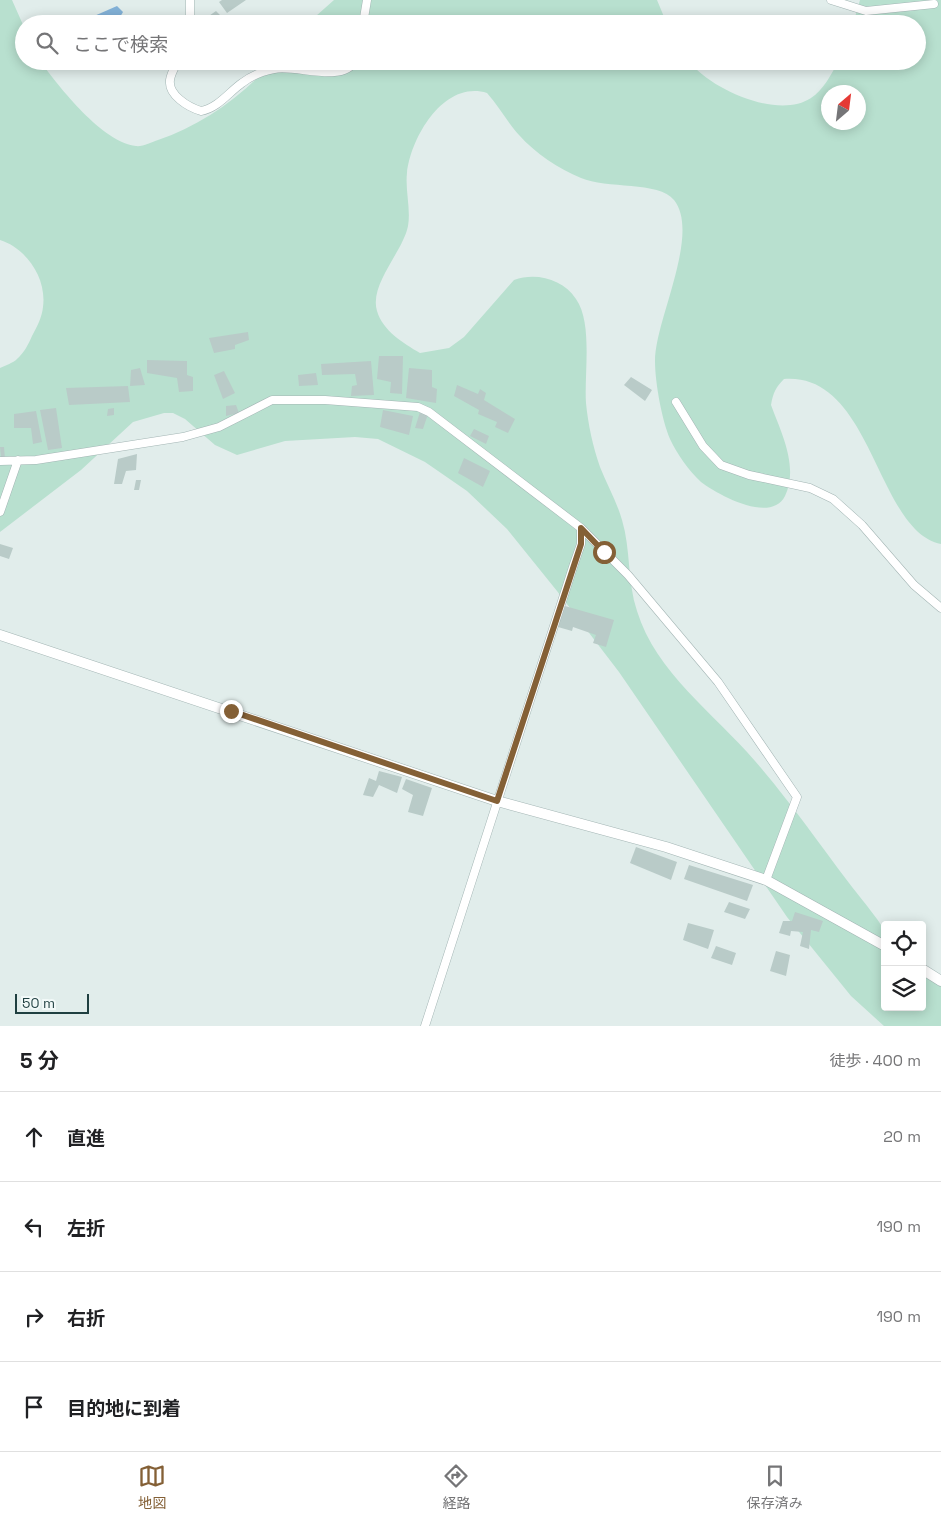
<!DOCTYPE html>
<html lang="ja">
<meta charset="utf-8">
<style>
:root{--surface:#fff;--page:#f6f6f6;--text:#202124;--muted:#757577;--line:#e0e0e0;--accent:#846036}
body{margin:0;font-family:"Space Grotesk","Noto Sans JP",sans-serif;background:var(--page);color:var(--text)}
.controls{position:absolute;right:15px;bottom:15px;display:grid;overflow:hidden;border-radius:5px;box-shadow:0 2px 12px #0003}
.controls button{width:45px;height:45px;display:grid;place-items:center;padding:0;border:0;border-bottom:1px solid var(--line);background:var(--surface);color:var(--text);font:25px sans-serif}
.compass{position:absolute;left:821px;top:85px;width:45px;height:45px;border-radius:50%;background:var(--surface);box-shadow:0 2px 12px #0003;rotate:28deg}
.scale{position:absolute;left:15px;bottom:12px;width:74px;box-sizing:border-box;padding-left:5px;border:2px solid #1f3f40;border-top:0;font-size:14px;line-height:18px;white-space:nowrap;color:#1f3f40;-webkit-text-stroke:4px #f2f9f8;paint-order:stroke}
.stop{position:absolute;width:15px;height:15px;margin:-11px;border:4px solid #846036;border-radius:50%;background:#fff}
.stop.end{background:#846036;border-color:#fff;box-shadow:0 1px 5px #0008}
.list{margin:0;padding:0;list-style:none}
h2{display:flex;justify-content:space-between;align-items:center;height:65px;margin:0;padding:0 20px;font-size:21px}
h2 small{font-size:16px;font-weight:400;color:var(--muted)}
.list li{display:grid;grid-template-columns:32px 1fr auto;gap:15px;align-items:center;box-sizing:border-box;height:90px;padding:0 20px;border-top:1px solid var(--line)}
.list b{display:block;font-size:19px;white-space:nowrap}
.list em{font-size:16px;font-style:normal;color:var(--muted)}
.icon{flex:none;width:28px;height:28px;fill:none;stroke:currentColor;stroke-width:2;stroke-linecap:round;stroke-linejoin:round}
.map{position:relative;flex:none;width:941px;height:1026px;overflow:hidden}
.search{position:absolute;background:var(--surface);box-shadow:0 2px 12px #0003;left:15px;right:15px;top:15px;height:55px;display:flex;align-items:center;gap:12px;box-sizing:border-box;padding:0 18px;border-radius:28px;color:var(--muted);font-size:19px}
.sheet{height:425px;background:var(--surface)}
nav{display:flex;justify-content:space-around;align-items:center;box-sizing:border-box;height:70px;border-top:1px solid var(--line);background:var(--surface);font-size:14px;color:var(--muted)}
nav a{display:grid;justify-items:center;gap:2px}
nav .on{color:var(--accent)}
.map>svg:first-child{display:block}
</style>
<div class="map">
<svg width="941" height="1026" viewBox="0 0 941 1026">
<rect width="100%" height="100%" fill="#e1edeb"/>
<path fill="#b8e0cf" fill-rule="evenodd" d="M0,0H12L24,27V61H40C59,87 103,143 136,146C142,147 152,142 158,140C203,125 242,96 274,61H689C710,89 778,120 811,98C823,90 832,74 838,61H917V24H853L860,0H941V544C876,531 873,372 784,379C776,387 773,393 771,405C781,432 799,467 785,496C771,524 718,495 701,482C689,471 677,454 670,439C662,420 655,383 655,361C655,320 701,234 674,200C659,181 606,189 581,178C559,169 535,153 519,135C507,122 499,106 487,93C444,80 411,137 407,173C405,190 411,209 408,226C403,252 369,284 377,311C383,331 403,343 420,353L449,348L464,337L514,280C536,272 563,279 576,299C593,323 584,374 586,403C588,424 593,447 600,467C607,485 617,502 622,520C631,550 627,581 637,611C656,673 714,713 755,761C789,800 818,842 849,883C855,891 884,926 885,932C888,956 885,983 885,1007H922V969L941,983V1026H884L851,996L787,917L619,672L557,591L507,529L467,491L425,462L378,439L355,437L285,441L237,455L215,445L185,419L173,413H164L133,422L81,470L0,532V368C6,365 13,363 17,359C24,353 29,343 32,336C37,327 42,317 43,307C47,278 26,248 0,240ZM828,92H858V122H828Z
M334,0H657L667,24H307Z"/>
<path fill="#83b2d8" d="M117,6L123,12L116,24H87L85,20Z"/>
<path fill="#b9cbc8" d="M222,0H246L227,13L219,2Z
M216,11L223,18L215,24H210L206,18Z
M248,332L249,340L235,345V349L214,353L209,338Z
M379,356H403L402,394L390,393L391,382L377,379Z
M147,360L187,361V375L193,377V391L179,392L177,378L147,373Z
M371,361L374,395L351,396L352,386L357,385L355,374L322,375L321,364Z
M140,368L145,385L130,386L131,370Z
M409,368L432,370V387L437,389L436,403L406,398Z
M224,371L235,393L223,399L214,375Z
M316,373L318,385L299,386L298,375Z
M631,377L652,390L645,401L624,385Z
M457,385L478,394L480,389L486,393L484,400L515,419L508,433L495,427L497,422L478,414L479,410L454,396Z
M128,386L130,402L69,405L66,388Z
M236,405L239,413L226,416V406Z
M56,408L62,448L48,450L40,410Z
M114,408V415L107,416L108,409Z
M383,410L413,416L409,435L380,427Z
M36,411L42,442L33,444L31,428H14V414Z
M420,412L428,414L423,429L415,428Z
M474,429L489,436L486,444L470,436Z
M0,447H4L5,459L1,458Z
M137,454L136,470L126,471L122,484H114L118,459Z
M464,458L490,471L483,487L458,473Z
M136,480H141L139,490H134Z
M0,544L13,548L9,559L0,556Z
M565,606L614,620L606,647L593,643L596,635L573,627L572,631L558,627Z
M379,771L402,777L397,793L379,785L373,797L363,795L369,778L376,781Z
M406,779L432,788L423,816L408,812L413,795L402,789Z
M636,847L677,862L671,880L630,863Z
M689,865L753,885L747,901L684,879Z
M729,902L750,909L745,919L724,912Z
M795,912L823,921L819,932L811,930L809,949L800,946L803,932L791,931L790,936L779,933L783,921H792Z
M688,923L714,930L708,949L683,940Z
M716,946L736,953L732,965L711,958Z
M776,951L790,955L786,976L770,971Z"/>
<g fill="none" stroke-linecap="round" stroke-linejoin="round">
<g stroke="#a3b5b4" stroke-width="9">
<path id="minor" d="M190,0V24
M831,0L866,11L934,4
M363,24L367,0
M178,61C175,67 171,73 170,80C168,95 188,107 201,111C218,108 229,92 242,83C251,76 263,71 274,69C296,64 342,84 355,61
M676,402L703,446L721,465L749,475L810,488L833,499L862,525L914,585L941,608
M0,461L36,460L183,437L219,427L272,400H325L418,407L429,412L581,528V544L574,564L425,1026
M0,512L18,460
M581,528L628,575L718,682L797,797L766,880"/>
</g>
<g stroke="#a3b5b4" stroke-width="11">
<path id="tertiary" d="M0,635L497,801L666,847L766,880L885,946
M922,969L941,981"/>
</g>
<use href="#minor" stroke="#fff" stroke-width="8"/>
<use href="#tertiary" stroke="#fff" stroke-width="10"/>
</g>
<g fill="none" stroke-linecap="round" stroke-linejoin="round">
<path stroke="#846036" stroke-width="6" d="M231,711L497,801L581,544V528L604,552"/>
</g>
</svg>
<div class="controls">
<button><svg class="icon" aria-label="locate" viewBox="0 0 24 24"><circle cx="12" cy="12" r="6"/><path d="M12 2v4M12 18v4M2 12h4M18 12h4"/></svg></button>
<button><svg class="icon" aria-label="layers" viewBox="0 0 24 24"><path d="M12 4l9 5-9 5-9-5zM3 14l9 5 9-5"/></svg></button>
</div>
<svg class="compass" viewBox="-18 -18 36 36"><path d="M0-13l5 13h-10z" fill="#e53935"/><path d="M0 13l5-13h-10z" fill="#757577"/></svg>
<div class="scale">50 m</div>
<div class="stop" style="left:604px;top:552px"></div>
<div class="stop end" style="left:231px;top:711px"></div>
<div class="search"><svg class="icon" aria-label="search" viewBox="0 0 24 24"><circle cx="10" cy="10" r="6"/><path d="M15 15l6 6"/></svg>ここで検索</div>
</div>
<section class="sheet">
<h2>5 分<small>徒歩 · 400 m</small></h2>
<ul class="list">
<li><svg class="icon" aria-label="ahead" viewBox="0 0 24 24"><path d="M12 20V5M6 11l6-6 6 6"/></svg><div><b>直進</b></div><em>20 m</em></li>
<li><svg class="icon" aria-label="left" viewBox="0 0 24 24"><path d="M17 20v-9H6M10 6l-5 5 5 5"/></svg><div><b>左折</b></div><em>190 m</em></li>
<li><svg class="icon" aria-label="right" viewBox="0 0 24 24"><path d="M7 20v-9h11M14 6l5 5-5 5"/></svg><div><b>右折</b></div><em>190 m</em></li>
<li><svg class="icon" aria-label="arrive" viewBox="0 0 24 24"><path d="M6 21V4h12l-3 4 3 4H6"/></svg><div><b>目的地に到着</b></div></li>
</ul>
</section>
<nav>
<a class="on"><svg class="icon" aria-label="map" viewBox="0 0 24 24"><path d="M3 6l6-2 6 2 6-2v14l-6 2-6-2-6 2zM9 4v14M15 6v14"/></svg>地図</a>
<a><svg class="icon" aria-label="directions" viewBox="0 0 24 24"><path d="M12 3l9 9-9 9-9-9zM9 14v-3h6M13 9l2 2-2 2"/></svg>経路</a>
<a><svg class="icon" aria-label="saved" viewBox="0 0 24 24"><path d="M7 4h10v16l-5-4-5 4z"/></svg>保存済み</a>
</nav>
